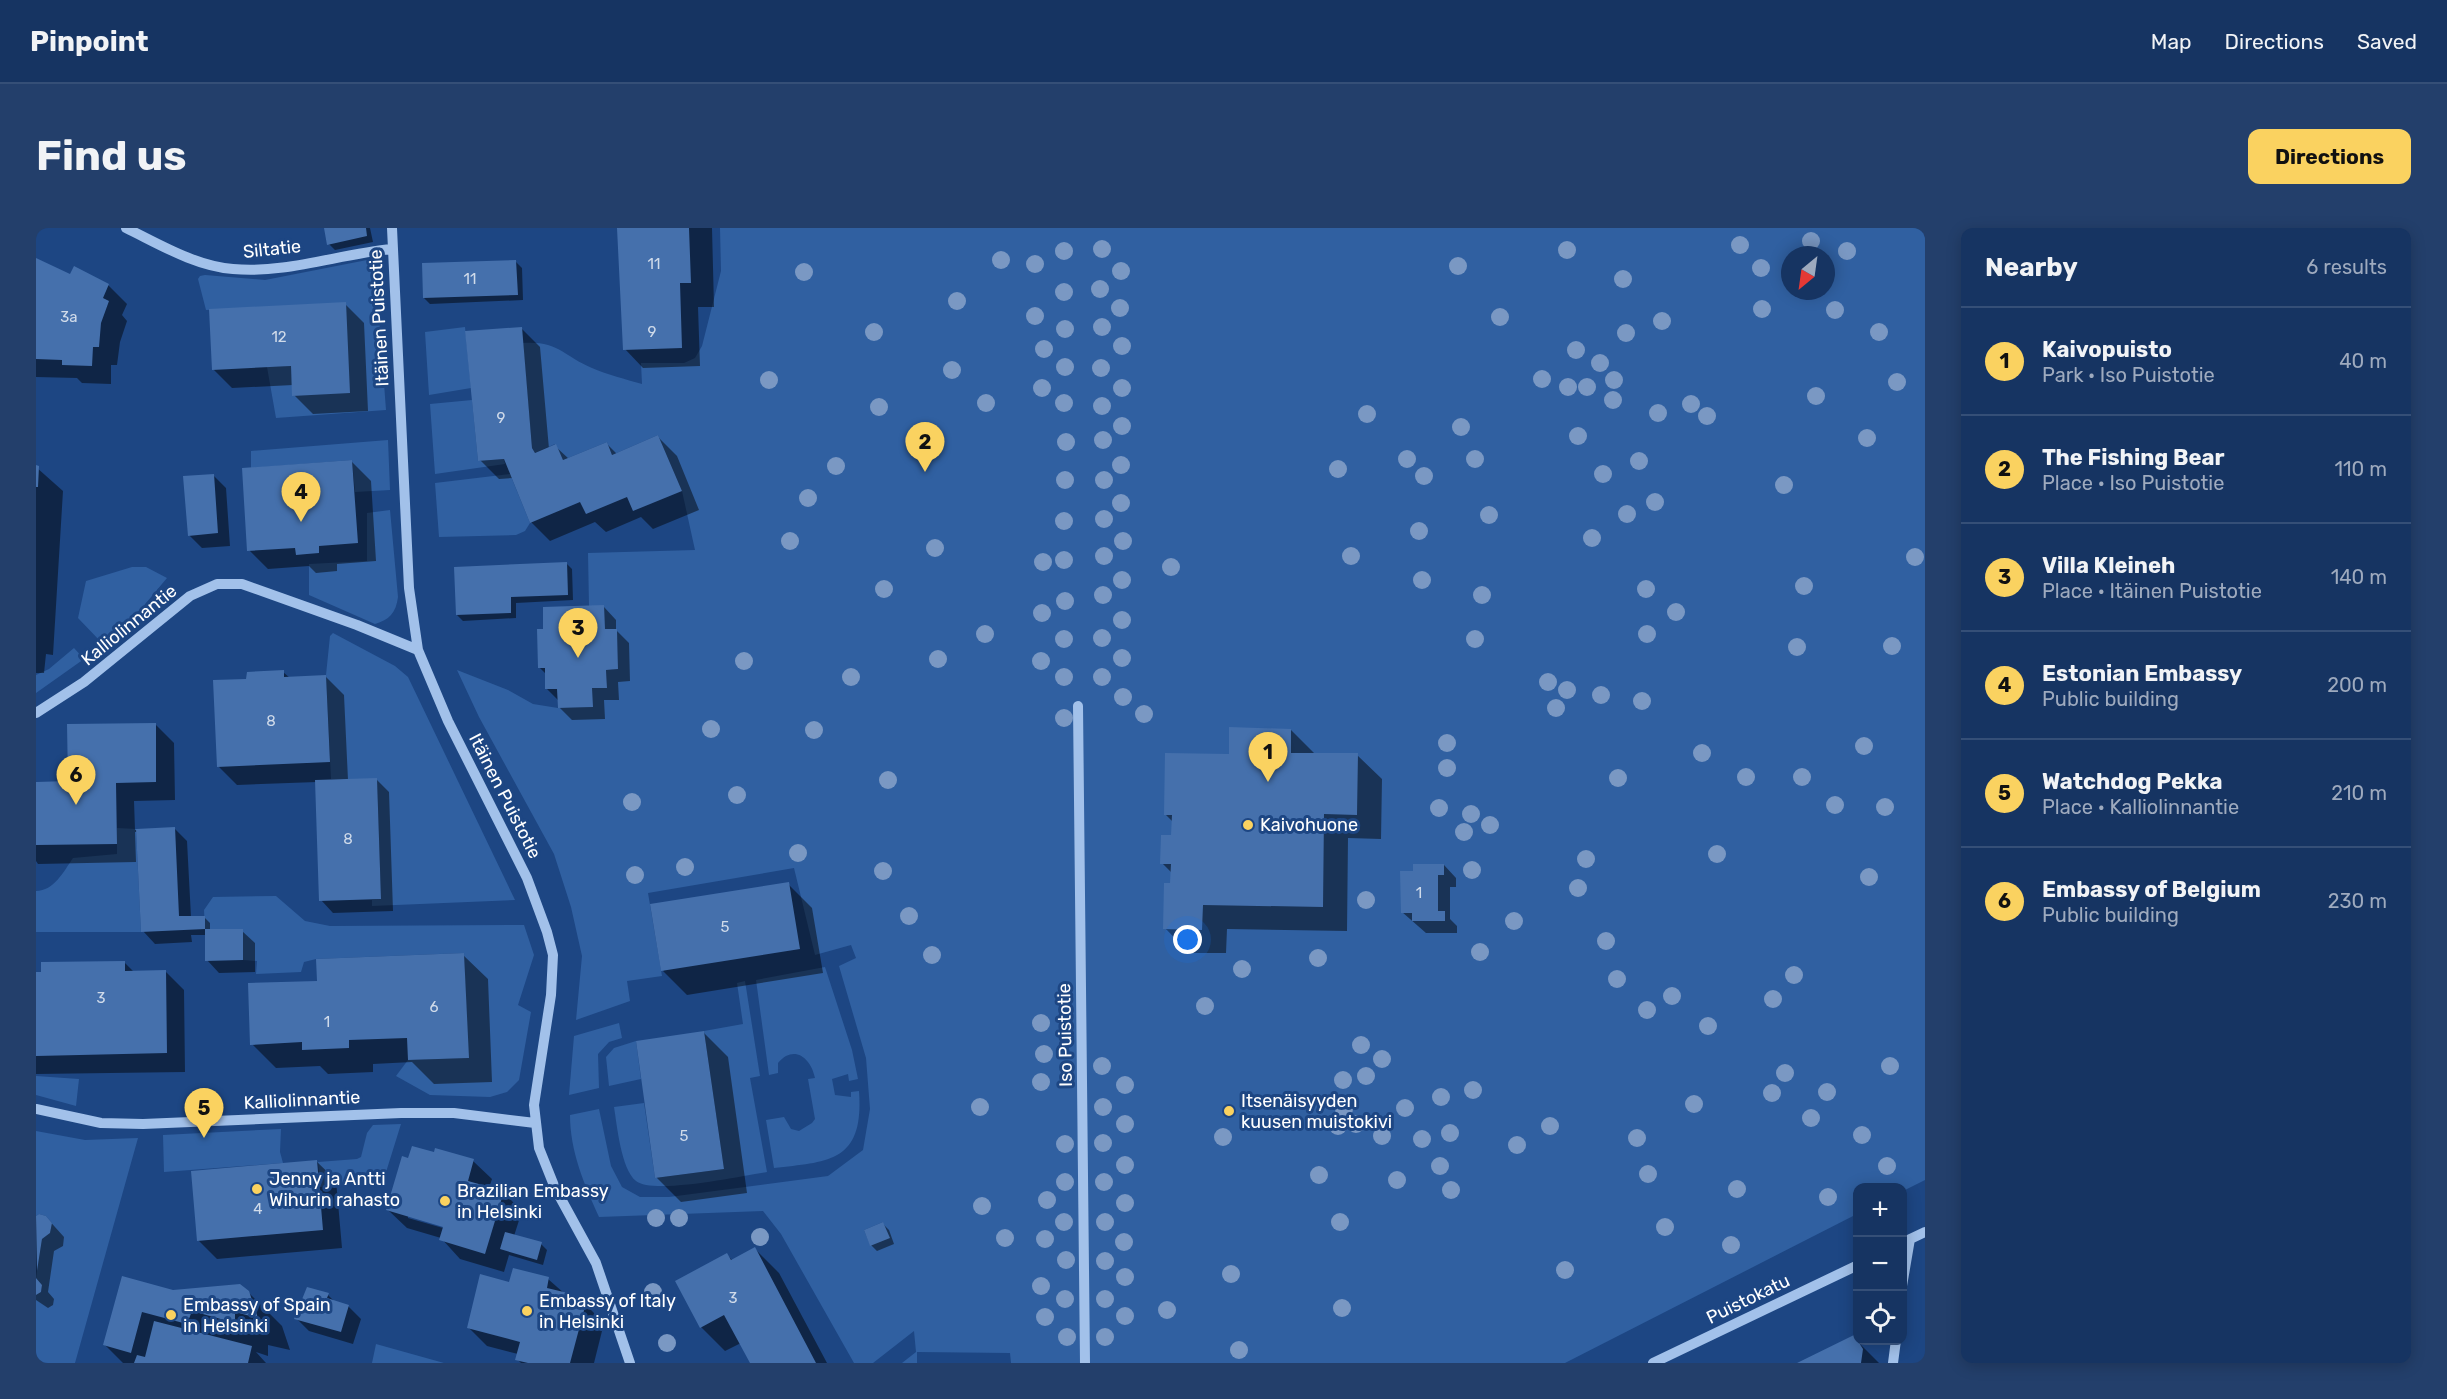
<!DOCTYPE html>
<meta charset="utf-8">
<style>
:root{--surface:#163462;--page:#233f6b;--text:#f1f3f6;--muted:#9eaabe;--line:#354f77;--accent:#fad260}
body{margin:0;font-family:Rubik,sans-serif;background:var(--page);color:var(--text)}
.controls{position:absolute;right:18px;bottom:18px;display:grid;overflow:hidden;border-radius:12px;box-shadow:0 3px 15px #0003}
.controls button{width:54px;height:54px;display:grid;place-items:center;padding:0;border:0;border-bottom:2px solid var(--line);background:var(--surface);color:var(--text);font:30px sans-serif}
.compass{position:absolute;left:1745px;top:18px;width:54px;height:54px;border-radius:50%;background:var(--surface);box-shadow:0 3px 15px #0003;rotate:209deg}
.you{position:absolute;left:1152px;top:712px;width:21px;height:21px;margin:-15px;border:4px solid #fff;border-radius:50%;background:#1a73e8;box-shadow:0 0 0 9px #1a73e833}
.badge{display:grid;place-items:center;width:39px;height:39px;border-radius:50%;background:var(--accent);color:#111;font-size:20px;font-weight:700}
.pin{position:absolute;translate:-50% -50px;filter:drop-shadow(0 2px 3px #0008)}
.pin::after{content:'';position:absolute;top:32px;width:21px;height:18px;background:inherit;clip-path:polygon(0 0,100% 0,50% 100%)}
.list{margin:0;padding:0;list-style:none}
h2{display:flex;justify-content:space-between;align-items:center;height:78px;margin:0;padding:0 24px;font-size:26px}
h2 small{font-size:20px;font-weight:400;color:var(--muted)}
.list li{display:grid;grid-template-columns:39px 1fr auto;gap:18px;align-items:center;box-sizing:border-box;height:108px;padding:0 24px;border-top:2px solid var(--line)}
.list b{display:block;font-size:22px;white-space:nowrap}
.list p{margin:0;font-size:20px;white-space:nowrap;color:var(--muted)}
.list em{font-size:20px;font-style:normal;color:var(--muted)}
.icon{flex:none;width:33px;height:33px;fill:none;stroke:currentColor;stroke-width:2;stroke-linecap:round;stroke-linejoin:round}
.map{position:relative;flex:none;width:1889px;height:1135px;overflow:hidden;border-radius:12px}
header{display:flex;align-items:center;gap:36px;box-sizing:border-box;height:84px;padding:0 30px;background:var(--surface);border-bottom:2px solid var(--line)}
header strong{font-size:28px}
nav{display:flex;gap:33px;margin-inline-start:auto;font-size:21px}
.intro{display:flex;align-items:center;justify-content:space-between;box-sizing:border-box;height:144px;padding:0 36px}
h1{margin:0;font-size:42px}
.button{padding:15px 27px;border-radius:12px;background:var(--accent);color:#111;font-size:21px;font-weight:700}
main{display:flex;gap:36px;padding:0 36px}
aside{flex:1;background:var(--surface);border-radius:12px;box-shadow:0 3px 15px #0003}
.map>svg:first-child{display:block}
</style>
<header>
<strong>Pinpoint</strong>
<nav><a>Map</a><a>Directions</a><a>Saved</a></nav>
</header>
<div class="intro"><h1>Find us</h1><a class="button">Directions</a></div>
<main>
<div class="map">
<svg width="1889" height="1135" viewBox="0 0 1889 1135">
<rect width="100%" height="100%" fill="#1d4683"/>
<path fill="#3060a1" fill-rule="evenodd" d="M684,0H1889V952L1867,963L1866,960H1822L1821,986L1529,1135H975L974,1125L881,1124V1135H866L880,1124L878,1103L837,1135H818L745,1006L727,983L563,989C548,956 534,923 534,887L563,881L575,938L586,959L604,969H633L792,948L827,922L834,881L830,830L803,738L820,730L815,717L779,727L758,640L612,665L626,748L591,753L594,773L540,792L546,728L535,679L518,626L443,489L421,442L472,462L497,476L522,480L556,479V460H571L570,442L582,441L581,401H569L553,378L552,325L659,322L646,263L622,207L576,227L571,214L527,232L519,216L499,225L496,220L487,115C523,113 527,128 556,140C572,147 589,151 606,156L605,135H648L659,130L666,118L685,43ZM1754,27H1790V63H1754ZM847,994L834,1017L828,1002Z
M331,32L339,36L350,182L240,190L231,139L255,138L257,168L309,75L170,82L162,51L164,48L169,47L229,52Z
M429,99L435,160L393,167L389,104Z
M436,172L442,233L468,231L469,236L399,246L394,176Z
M352,212L354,262L319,264L316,232L215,240V223Z
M474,246L494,295L489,303L480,307L403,309L399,255Z
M354,282L362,369C360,385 353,392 339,396L273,367V336L331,333V285Z
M96,339H110L131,350L105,381L66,415L42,390L50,353Z
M297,405L359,438L372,449L479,672L336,678V672L345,671L341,551H295L290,447L294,408Z
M38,420L48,431L0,465V447L13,441Z
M81,600L100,601L105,704H0V663C18,663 28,643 37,630L81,626Z
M240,668L269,693L294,698L488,697L498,727L482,777L495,784L483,852L471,864L454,869L394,867L360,848L372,832L432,830L428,725L280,731L268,734L265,744L220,746L221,733L207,732V701H169L168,682L177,669Z
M789,739L816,822L822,851L813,853L812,846L796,851L799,867L815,869V864L823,863C828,933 795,934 738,940L730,892L748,889L755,901L763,903L776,895L779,891L772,851L779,850C775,830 758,816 742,835V845L733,847L720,752Z
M709,753L724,848L714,850L731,944C706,948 617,967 600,953C585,941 581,897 578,879L608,875L619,950L688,941L668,803L707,796L701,755Z
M583,795L586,810L573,814L562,826L563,860L533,867L538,808Z
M600,813L605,851L573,858L570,829L578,820Z
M0,848L43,851L40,878L0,867Z
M365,896L346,957L336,954L284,959L282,934L321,931L325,929L331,905L337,897Z
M245,901L244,924L247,935L128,944L127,907Z
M0,903L49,912L102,910L39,1135H0V1067L5,1064L6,1057L0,1050L6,1011L14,1005L16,995L10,988L3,986L0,988Z
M340,1116L408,1135H336Z"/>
<path fill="#0007" fill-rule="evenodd" d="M289,0H334L337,14L299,22L293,16Z
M582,0H676L678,79H662L664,138L607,140L589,121Z
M0,32L35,48L72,57L91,76L86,87L91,93L84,114L81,137H75V156L46,155L41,150L0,149Z
M480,34L486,40L487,72L394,76L388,70Z
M309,76L328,95L332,183L277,186L258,167L257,157L196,160L177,141Z
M486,101L504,119L513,221L519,218L533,231L570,215L581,226L622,209L641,228L663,282L617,301L605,289L570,304L559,294L514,313L495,294L477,250L463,251L444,232Z
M316,234L335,253L340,333L301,336V343L280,345L273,338L232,341L213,322Z
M0,239L27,263L17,427L10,426L8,445H0Z
M177,247L190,260L194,318L166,320L153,307Z
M530,335L536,341L537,372L480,375V390L427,393L421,387Z
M568,379L580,392V402L593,415L594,453L582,454L583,472H568L569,491L536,492L523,479V473L511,461L510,446L504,440Z
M247,444L254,450L289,448L308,467L312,552H341L353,564L357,683L297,685L285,672L281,554L201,557L182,538L212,452Z
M119,496L138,515L139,572L98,573L99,602L138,600L151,613L155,689H168L174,695V703H206L219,715V744L183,745L171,732V707H155L156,714L119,716L107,703L102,604H99L100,634L2,636L0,633V555H34Z
M1255,502L1279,526L1321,527L1346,551L1345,611L1312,610L1311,703L1191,701L1190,725H1153L1129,700L1136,645L1126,635L1137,609V594L1129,586L1194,527Z
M1408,637L1420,650V659H1414V691L1421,698V705H1390L1366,684L1379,644Z
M752,656L776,680L787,745L651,767L627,743Z
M427,727L452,751L456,854L398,856L376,834L337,836V844L292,846L284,838L240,840L216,816L282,754Z
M88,734L98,744L129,743L148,762L149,844L0,846V745Z
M667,804L692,829L711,965L645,974L621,950Z
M437,933L456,951L453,960L467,964L486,983L478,1008L505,1016L511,1022L507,1037L473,1027L468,1044L424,1031L405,1010L371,1000L352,982ZM372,987L415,999L414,1002L372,990Z
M281,934L300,952L306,1020L181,1031L162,1012Z
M3,987L10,989L28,1009L27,1018L18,1023L12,1064L18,1071L17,1077L12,1080L0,1072V989Z
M847,996L853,1002L858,1016L841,1023L835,1017Z
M719,1021L743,1045L791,1135H715L705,1115L689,1123L665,1099L691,1027L697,1033Z
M87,1050L137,1064H212L246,1098L254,1122L232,1117V1128L220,1124L230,1135H87L69,1117Z
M512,1051L537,1073L549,1076L568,1095L558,1135H485L481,1131L482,1126L451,1118L432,1099L474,1055Z
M292,1067L299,1074L312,1078L325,1091L317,1116L273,1103L260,1090Z
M1817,1109L1843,1135H1764Z"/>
<path fill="#4570ac" d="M288,0H330L331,8L291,17Z
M581,0H653L655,55H644L646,120L587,122Z
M0,30L34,46L38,38L73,56L67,70L73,73L65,95L63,119H57L56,138L26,137V132L0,131Z
M480,32L482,67L387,70L386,35Z
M310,74L314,165L256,168L255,138L176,142L173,81Z
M486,99L496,220L499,225L520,216L527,232L571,214L576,227L622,207L646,263L597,283L591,269L550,286L544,274L494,295L468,231L442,233L429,103Z
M316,232L322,315L283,318V325L271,326L260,327L259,320L211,323L206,240Z
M0,237L3,238L2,259H0Z
M178,246L182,305L152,308L147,248Z
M531,334L532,367L475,369V385L420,387L418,339Z
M568,377L569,401H581L582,441L570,442L571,460H556L557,479L522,480L521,461H509V440H502L501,401H507V379Z
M248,442V449L290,447L294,534L181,539L177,452L210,451L211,444Z
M120,495V554L80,555L81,616L0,617V554L32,553L31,496Z
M1193,499L1255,501V525H1322L1321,587L1288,586L1287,679L1167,677L1166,702L1127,701L1128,655H1134L1135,636H1124L1125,607H1135L1136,587H1128L1129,525L1193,526Z
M341,550L345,671L283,673L279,552Z
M139,599L143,688H169V701L105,704L100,601Z
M1377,636H1408V647H1402V683H1409V693H1376V685H1365L1364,643H1377Z
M753,654L764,721L625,743L614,676Z
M169,701H207V732L169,733Z
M428,725L433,830L372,832L371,810L313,812V820L266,822V814L214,817L212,755L281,753L280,731Z
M89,733V743L130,742L131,825L0,828V744H5V734Z
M668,803L688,941L619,950L600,813Z
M376,918L398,924L399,920L438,931L432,953L468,963L449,1026L403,1012L407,999L350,982L366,928L372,930Z
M281,932L287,1002L161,1013L155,943Z
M3,986L10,988L16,995L14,1005L6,1011L1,1043L0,988Z
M847,994L854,1010L834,1018L828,1002Z
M469,1004L506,1014L501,1032L464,1021Z
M719,1019L780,1135H714L688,1087L664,1100L639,1053L691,1025L695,1032Z
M477,1040L513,1049L511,1060L532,1065L531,1070L550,1075L534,1135H492L479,1132L484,1114L431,1100L444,1046L473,1054Z
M86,1048L137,1062L204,1056L213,1063L222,1090L199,1084V1095L156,1083L151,1096L106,1084L95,1125L67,1117Z
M0,1050L6,1057L5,1064L0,1067Z
M271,1059L293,1065L291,1070L313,1077L305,1104L258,1091Z
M118,1093L216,1118L212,1135H98L101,1127L109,1129Z
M1818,1107L1827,1121L1825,1135H1761Z"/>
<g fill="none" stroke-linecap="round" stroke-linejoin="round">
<path stroke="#a2c1ea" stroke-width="10" d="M90,0C123,16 159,38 197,41C250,46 303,26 356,21
M356,0L373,360L382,422L412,493L491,650L511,704L517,727L515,767L498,877L503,920L519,960L560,1035L594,1135
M1042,478L1049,1135
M0,485L48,454L154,368L181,356H206L321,397L382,422
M0,881L65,895L107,896L365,885H418L499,895
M1870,1013L1889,1004
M1866,1058L1874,1011
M1617,1135L1822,1037
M1857,1135L1860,1112"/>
</g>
<g fill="#7a98c3">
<circle cx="1775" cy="13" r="9"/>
<circle cx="1704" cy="17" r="9"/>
<circle cx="1066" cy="21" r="9"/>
<circle cx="1531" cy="22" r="9"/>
<circle cx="1028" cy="23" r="9"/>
<circle cx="1811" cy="23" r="9"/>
<circle cx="965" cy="32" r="9"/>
<circle cx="999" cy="36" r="9"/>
<circle cx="1422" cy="38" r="9"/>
<circle cx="1725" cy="40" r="9"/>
<circle cx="1085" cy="43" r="9"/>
<circle cx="768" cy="44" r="9"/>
<circle cx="1587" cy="51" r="9"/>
<circle cx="1064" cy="61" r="9"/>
<circle cx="1028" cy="64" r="9"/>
<circle cx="921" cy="73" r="9"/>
<circle cx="1084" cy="80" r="9"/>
<circle cx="1726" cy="81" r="9"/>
<circle cx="1799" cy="82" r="9"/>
<circle cx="999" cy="88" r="9"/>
<circle cx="1464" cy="89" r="9"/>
<circle cx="1626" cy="93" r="9"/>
<circle cx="1066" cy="99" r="9"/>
<circle cx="1029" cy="101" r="9"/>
<circle cx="838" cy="104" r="9"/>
<circle cx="1843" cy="104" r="9"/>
<circle cx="1590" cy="105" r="9"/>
<circle cx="1086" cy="118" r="9"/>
<circle cx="1008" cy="121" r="9"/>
<circle cx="1540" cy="122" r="9"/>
<circle cx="1564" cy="135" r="9"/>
<circle cx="1029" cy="139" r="9"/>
<circle cx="1065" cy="140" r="9"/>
<circle cx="916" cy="142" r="9"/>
<circle cx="1506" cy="151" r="9"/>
<circle cx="733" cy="152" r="9"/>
<circle cx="1578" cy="152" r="9"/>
<circle cx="1861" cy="154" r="9"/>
<circle cx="1532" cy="159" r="9"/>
<circle cx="1551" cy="159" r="9"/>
<circle cx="1006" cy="160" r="9"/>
<circle cx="1086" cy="160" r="9"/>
<circle cx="1780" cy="168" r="9"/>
<circle cx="1577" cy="172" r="9"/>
<circle cx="950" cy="175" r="9"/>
<circle cx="1028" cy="175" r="9"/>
<circle cx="1655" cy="176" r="9"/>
<circle cx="1066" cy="178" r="9"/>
<circle cx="843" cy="179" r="9"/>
<circle cx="1622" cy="185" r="9"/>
<circle cx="1331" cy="186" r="9"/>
<circle cx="1671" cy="188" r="9"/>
<circle cx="1086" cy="198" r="9"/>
<circle cx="1425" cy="199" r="9"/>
<circle cx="1542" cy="208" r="9"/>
<circle cx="1831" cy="210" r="9"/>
<circle cx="878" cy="212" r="9"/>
<circle cx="1067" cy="212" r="9"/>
<circle cx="1030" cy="214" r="9"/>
<circle cx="1371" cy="231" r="9"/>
<circle cx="1439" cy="231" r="9"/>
<circle cx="1603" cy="233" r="9"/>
<circle cx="1085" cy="237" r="9"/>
<circle cx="800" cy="238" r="9"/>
<circle cx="1302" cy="241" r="9"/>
<circle cx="1567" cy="246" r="9"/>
<circle cx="1388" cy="248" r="9"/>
<circle cx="1029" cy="252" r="9"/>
<circle cx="1068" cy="252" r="9"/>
<circle cx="1748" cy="257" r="9"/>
<circle cx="772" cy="270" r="9"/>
<circle cx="1619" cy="274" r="9"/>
<circle cx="1085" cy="275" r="9"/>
<circle cx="1591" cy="286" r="9"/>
<circle cx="1453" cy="287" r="9"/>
<circle cx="1068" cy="291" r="9"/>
<circle cx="1028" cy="293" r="9"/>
<circle cx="1383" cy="303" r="9"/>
<circle cx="1556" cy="310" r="9"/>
<circle cx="754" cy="313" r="9"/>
<circle cx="1087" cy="313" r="9"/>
<circle cx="899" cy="320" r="9"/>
<circle cx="1068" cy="328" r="9"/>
<circle cx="1315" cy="328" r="9"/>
<circle cx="1879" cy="329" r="9"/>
<circle cx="1028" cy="332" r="9"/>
<circle cx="1007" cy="334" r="9"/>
<circle cx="1135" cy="339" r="9"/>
<circle cx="1086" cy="352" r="9"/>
<circle cx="1386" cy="352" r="9"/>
<circle cx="1768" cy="358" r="9"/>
<circle cx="848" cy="361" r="9"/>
<circle cx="1610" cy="361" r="9"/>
<circle cx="1067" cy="367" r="9"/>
<circle cx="1446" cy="367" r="9"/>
<circle cx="1029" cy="373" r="9"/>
<circle cx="1640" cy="384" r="9"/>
<circle cx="1006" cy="385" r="9"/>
<circle cx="1086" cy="392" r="9"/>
<circle cx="949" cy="406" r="9"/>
<circle cx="1611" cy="406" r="9"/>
<circle cx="1066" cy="410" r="9"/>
<circle cx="1028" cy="411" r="9"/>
<circle cx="1439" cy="411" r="9"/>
<circle cx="1856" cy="418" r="9"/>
<circle cx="1761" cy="419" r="9"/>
<circle cx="1086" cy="430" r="9"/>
<circle cx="902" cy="431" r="9"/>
<circle cx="708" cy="433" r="9"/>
<circle cx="1005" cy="433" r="9"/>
<circle cx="815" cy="449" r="9"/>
<circle cx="1028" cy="449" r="9"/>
<circle cx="1066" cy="449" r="9"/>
<circle cx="1512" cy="454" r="9"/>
<circle cx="1531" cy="462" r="9"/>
<circle cx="1565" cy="467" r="9"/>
<circle cx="1087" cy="469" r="9"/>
<circle cx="1606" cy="473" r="9"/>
<circle cx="1520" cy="480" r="9"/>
<circle cx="1108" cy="486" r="9"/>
<circle cx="1028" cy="490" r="9"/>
<circle cx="675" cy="501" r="9"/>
<circle cx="778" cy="502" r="9"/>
<circle cx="1411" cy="515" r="9"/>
<circle cx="1828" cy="518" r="9"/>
<circle cx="1666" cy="525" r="9"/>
<circle cx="1411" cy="540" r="9"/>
<circle cx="1710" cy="549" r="9"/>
<circle cx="1766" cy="549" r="9"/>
<circle cx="1582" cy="550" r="9"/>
<circle cx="852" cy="552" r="9"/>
<circle cx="701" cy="567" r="9"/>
<circle cx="596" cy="574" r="9"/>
<circle cx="1799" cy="577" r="9"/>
<circle cx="1849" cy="579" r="9"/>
<circle cx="1403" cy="580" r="9"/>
<circle cx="1435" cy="586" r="9"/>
<circle cx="1454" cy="597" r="9"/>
<circle cx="1428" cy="604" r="9"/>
<circle cx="762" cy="625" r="9"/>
<circle cx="1681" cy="626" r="9"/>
<circle cx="1550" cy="631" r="9"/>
<circle cx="649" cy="639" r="9"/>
<circle cx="1436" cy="642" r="9"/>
<circle cx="847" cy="643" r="9"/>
<circle cx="599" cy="647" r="9"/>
<circle cx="1833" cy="649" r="9"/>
<circle cx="1542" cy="660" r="9"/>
<circle cx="1330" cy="672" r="9"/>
<circle cx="873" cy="688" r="9"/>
<circle cx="1478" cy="693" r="9"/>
<circle cx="1570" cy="713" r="9"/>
<circle cx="1444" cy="724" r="9"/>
<circle cx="896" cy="727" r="9"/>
<circle cx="1282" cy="730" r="9"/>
<circle cx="1206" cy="741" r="9"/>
<circle cx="1758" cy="747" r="9"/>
<circle cx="1581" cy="751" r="9"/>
<circle cx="1636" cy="768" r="9"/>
<circle cx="1737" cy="771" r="9"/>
<circle cx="1169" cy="778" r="9"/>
<circle cx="1611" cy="782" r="9"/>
<circle cx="1005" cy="795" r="9"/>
<circle cx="1672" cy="798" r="9"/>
<circle cx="1325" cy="817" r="9"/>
<circle cx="1008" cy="826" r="9"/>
<circle cx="1346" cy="831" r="9"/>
<circle cx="1066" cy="838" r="9"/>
<circle cx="1854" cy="838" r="9"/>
<circle cx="1749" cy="845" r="9"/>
<circle cx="1330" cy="848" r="9"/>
<circle cx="1307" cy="852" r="9"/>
<circle cx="1005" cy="854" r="9"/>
<circle cx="1089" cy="857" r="9"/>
<circle cx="1437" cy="862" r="9"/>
<circle cx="1791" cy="864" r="9"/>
<circle cx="1736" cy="865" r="9"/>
<circle cx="1405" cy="869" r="9"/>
<circle cx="1658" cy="876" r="9"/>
<circle cx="944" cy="879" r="9"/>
<circle cx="1067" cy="879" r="9"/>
<circle cx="1369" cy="880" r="9"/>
<circle cx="1308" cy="881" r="9"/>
<circle cx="1775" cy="890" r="9"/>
<circle cx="1089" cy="896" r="9"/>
<circle cx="1320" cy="896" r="9"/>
<circle cx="1302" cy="898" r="9"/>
<circle cx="1514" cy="898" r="9"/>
<circle cx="1414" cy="905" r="9"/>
<circle cx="1826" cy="907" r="9"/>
<circle cx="1346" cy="908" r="9"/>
<circle cx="1187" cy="909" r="9"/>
<circle cx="1601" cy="910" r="9"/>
<circle cx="1386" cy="911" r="9"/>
<circle cx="1067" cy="915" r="9"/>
<circle cx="1029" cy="916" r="9"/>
<circle cx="1481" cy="917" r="9"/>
<circle cx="1089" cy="937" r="9"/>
<circle cx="1404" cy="938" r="9"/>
<circle cx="1851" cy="938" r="9"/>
<circle cx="1612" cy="946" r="9"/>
<circle cx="1283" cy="947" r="9"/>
<circle cx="1361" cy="952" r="9"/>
<circle cx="1029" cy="954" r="9"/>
<circle cx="1068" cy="954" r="9"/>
<circle cx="1701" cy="961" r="9"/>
<circle cx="1415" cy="962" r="9"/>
<circle cx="1792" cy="969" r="9"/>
<circle cx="1011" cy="972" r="9"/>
<circle cx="1089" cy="975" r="9"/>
<circle cx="946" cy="978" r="9"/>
<circle cx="620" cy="990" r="9"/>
<circle cx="643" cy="990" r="9"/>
<circle cx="1028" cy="994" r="9"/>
<circle cx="1069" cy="994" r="9"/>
<circle cx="1304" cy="994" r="9"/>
<circle cx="1629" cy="999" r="9"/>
<circle cx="724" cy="1009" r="9"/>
<circle cx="969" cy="1010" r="9"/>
<circle cx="1009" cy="1011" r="9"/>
<circle cx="1088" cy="1014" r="9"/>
<circle cx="1695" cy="1017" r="9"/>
<circle cx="1030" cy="1032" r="9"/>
<circle cx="1069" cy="1033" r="9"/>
<circle cx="1529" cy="1042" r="9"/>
<circle cx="1195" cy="1046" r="9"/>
<circle cx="1089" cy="1049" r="9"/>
<circle cx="1005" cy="1058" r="9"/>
<circle cx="617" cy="1064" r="9"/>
<circle cx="1029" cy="1071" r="9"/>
<circle cx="1069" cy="1071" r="9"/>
<circle cx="1306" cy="1080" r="9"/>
<circle cx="1131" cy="1082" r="9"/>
<circle cx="1089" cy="1088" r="9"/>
<circle cx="1009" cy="1089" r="9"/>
<circle cx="1031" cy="1109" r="9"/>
<circle cx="1069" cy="1109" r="9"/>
<circle cx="631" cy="1115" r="9"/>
<circle cx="1203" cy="1122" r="9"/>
</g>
<g fill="#fad260" stroke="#1d4683" stroke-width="2">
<circle cx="1212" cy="597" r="6"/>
<circle cx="1193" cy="883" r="6"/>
<circle cx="221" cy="961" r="6"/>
<circle cx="409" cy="973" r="6"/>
<circle cx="491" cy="1083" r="6"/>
<circle cx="135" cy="1087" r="6"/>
</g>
<g text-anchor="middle" stroke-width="6" stroke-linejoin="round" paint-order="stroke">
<g font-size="15" fill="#d0dbea">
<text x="618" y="41">11</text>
<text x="434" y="56">11</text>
<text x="33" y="94">3a</text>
<text x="616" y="109">9</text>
<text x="243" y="114">12</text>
<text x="465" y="195">9</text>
<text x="235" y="498">8</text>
<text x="312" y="616">8</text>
<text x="1383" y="670">1</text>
<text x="689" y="704">5</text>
<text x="65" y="775">3</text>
<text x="398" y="784">6</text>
<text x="291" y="799">1</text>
<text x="648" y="913">5</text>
<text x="222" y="986">4</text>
<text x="697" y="1075">3</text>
</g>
<g font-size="18" fill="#fff" stroke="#1d4683">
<text transform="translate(236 21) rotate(-6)" y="6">Siltatie</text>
<text transform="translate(343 90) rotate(-93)" y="6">Itäinen Puistotie</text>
<text transform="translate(93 397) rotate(-39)" y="6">Kalliolinnantie</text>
<text transform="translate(469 568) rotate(63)" y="6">Itäinen Puistotie</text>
<text transform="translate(1029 807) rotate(-91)" y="6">Iso Puistotie</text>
<text transform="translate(266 872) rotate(-3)" y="6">Kalliolinnantie</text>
<text transform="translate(1712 1071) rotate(-26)" y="6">Puistokatu</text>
</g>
<g font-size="18" fill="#fff" stroke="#1d4683" text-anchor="start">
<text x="1224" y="603">Kaivohuone</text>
<text x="1205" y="879">Itsenäisyyden<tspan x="1205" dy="21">kuusen muistokivi</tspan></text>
<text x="233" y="957">Jenny ja Antti<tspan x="233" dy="21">Wihurin rahasto</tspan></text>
<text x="421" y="969">Brazilian Embassy<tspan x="421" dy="21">in Helsinki</tspan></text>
<text x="503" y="1079">Embassy of Italy<tspan x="503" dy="21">in Helsinki</tspan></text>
<text x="147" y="1083">Embassy of Spain<tspan x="147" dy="21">in Helsinki</tspan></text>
</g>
</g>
</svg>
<div class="controls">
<button>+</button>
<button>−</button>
<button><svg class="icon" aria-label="locate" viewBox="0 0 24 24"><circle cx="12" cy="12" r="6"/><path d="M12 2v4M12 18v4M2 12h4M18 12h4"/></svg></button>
</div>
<svg class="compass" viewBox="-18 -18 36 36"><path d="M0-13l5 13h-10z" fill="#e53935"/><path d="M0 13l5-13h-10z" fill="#9eaabe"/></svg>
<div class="you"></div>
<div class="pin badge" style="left:1232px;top:554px">1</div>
<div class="pin badge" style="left:889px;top:244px">2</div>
<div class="pin badge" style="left:542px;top:430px">3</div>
<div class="pin badge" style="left:265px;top:294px">4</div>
<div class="pin badge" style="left:168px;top:910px">5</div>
<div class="pin badge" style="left:40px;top:577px">6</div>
</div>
<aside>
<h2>Nearby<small>6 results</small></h2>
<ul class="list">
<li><span class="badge">1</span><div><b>Kaivopuisto</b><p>Park · Iso Puistotie</p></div><em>40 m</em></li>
<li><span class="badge">2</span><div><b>The Fishing Bear</b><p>Place · Iso Puistotie</p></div><em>110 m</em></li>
<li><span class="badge">3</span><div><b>Villa Kleineh</b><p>Place · Itäinen Puistotie</p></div><em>140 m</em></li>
<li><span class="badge">4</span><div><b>Estonian Embassy</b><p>Public building</p></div><em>200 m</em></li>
<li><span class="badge">5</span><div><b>Watchdog Pekka</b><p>Place · Kalliolinnantie</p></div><em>210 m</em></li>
<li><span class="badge">6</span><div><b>Embassy of Belgium</b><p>Public building</p></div><em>230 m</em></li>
</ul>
</aside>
</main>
